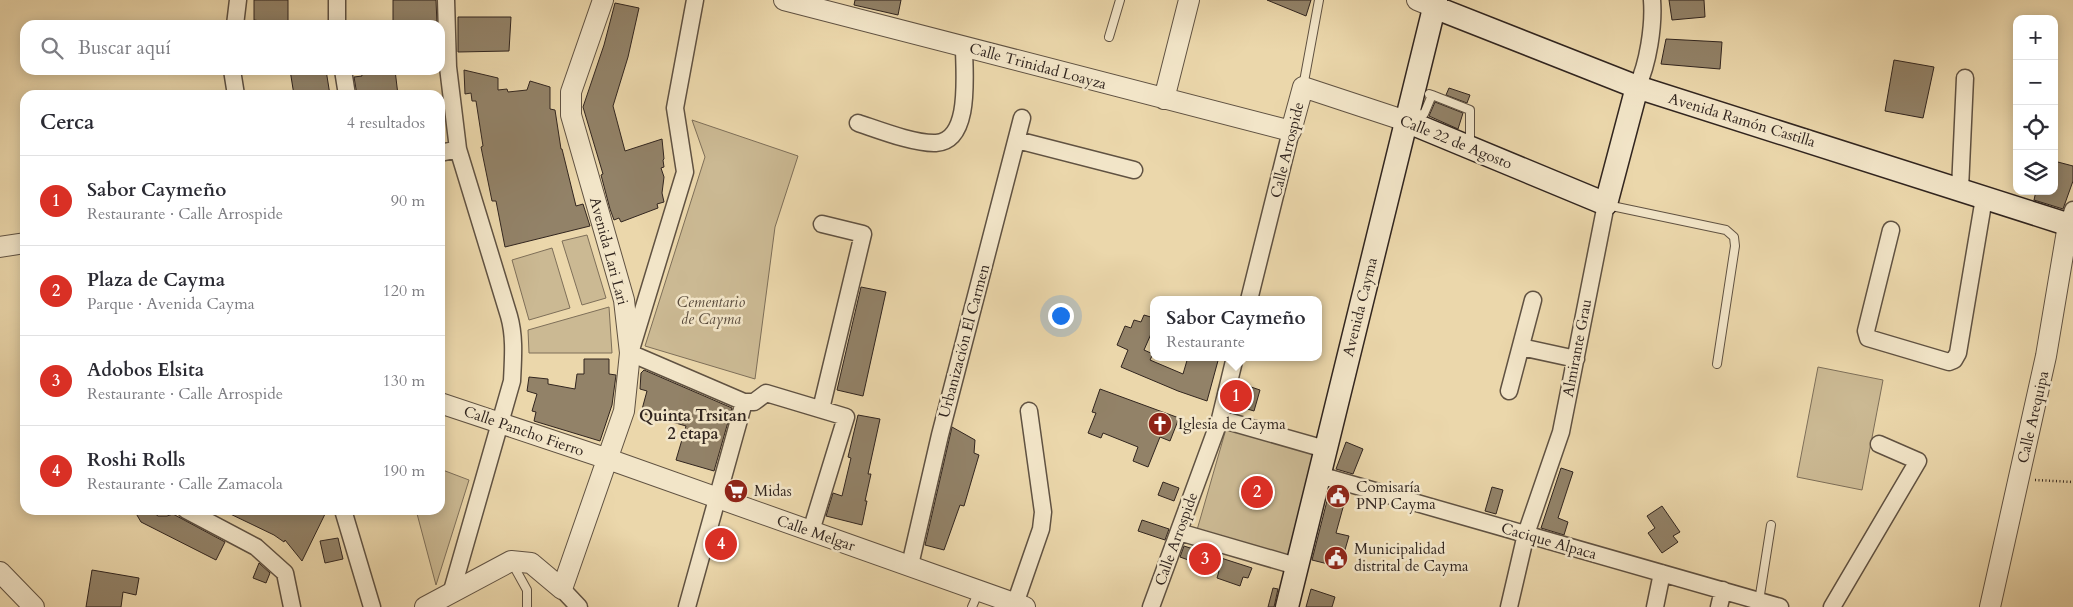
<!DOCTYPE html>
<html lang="es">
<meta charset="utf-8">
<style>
:root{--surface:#fff;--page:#f2f2f3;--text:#2b2b33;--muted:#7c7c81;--line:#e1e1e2;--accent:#d93025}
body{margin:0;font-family:Cardo,serif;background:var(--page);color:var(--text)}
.controls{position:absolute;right:15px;top:15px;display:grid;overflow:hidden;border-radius:10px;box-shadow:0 2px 12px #0003}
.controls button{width:45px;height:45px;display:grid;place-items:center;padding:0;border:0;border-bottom:1px solid var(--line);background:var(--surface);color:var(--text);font:25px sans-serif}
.you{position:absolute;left:1060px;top:315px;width:18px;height:18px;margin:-12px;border:4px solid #fff;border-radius:50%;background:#1a73e8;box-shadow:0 0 0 8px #1a73e833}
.badge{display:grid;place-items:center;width:32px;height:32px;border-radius:50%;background:var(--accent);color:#fff;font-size:16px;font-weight:700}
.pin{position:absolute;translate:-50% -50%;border:2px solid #fff;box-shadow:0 1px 5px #0006}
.popup{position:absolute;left:1150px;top:296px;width:172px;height:65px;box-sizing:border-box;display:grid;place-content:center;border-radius:10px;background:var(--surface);filter:drop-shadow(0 1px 4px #0005);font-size:16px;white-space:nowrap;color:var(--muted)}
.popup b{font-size:19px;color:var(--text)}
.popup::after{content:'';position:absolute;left:50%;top:100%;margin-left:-10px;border:10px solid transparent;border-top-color:var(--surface)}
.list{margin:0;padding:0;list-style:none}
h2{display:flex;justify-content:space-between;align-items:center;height:65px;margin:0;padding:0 20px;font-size:21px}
h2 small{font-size:16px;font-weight:400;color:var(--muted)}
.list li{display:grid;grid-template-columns:32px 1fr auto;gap:15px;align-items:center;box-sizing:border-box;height:90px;padding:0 20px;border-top:1px solid var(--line)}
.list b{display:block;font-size:19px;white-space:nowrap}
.list p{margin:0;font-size:16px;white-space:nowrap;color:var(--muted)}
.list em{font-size:16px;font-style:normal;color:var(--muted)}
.icon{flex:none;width:28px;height:28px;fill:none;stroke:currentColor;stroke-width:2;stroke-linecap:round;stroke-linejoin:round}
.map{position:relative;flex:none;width:2073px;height:607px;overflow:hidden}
.search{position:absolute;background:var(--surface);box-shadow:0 2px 12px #0003;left:20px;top:20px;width:425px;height:55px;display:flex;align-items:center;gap:12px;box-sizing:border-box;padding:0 18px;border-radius:15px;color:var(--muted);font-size:19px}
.panel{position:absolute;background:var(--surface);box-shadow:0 2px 12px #0003;left:20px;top:90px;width:425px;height:425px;border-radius:15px}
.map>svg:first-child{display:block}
</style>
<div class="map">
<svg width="2073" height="607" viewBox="0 0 2073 607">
<rect width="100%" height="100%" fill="#ebd7ab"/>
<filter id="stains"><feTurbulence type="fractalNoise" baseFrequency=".004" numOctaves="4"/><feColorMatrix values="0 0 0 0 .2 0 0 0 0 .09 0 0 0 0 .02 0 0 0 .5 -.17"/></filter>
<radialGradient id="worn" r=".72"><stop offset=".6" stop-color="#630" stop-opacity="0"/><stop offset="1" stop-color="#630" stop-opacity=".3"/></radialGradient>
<path fill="#cbb993" stroke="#7e6f59" d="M692,120L798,156L775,227L755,379L645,346L705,157Z
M587,235L606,298L582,305L562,241Z
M552,248L570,308L529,320L512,260Z
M609,307L612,353H529L528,330Z
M1818,367L1883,380L1862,490L1797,477Z
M1226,429L1318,455L1289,556L1197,530Z
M440,469L469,480L436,585L416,510H440Z"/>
<path fill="#928268" stroke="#31251f" d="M254,0H288V25L254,20Z
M393,0H436L437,24L393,23Z
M855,0H901L898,15L854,5Z
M1267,0H1311L1306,16Z
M1669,0H1704L1705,17L1672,20Z
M615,3L639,8L628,57L613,106L625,151L662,139L664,159L663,160L664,167L661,168L664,177L662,193L664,202L657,204L658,208L621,222L619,218L614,220L610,209L601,175L603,174L583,107L604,45Z
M458,17H511L509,51L458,52Z
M1666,39L1722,42L1720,69L1661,64Z
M1894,60L1934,67L1923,118L1885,111Z
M290,70H326L330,95H294Z
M361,70H395L398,95H357L354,77L362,76Z
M464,70L498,78V90L507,89L508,92L527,90L530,81L550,87V109L555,110L561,149H562L576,206L583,204L590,226L505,247L496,201H492L483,157L481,147L483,146L476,101H472L471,93L465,94Z
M1449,88L1470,95L1467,103L1446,95Z
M1435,102L1463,113L1458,129L1429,116Z
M2054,161L2073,166V181L2063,209L2034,200L2036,191H2054Z
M861,287L886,292L863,396L837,390Z
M1144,315L1154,318V327L1144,350L1153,354L1150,360L1183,374L1188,357H1219L1207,401L1178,391L1121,367L1128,350L1117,345L1125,326L1131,328L1134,320L1141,322Z
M584,359H609V374L616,375L612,405L600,441L534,421L536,412L532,411L537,394L527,391L529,377L548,379V384L575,389L577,374H584Z
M644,370L732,408L714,471L676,460L686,426L641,413L647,391L640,389L641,373Z
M1239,383L1260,390L1254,411L1234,405Z
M1100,389L1179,418L1170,441L1160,437L1148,467L1133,461L1138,447L1103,433L1101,438L1088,433L1096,413L1092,412Z
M858,415L880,419L868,474H871L865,501H867L862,525L826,516L833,493L842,496L851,458L848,457Z
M952,427L975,440L974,453L979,455L964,506L960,505L944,550L925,545Z
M1346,442L1363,449L1353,474L1336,469Z
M1561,468L1573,472L1558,518L1568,522L1564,535L1541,528Z
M1163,482L1179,488L1174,501L1158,495Z
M1492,487L1503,490L1496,514L1485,511Z
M1330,489L1347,493L1336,533L1349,536L1340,567L1312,560Z
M1662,506L1680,532L1673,536L1678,542L1662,553L1648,533L1655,528L1647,516Z
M134,510H150L158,516H167L173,514L225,542L216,560L141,522Z
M222,510H327L302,561L285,540L284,542L274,535Z
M1142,520L1169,529L1165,540L1138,531Z
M338,538L343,559L325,563L320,541Z
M1184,546L1252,568L1248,578L1243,577L1240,586L1217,578L1219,571L1180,557Z
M259,563L270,573L266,583L253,578Z
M92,570L139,578L136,595L123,592L121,607H86Z
M1273,588L1278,589L1274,607H1268Z
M1311,589L1335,597L1332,607H1306Z"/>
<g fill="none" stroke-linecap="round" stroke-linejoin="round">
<g stroke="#605242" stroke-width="10">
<path id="service" d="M1109,37L1120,0
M1303,87L1319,0
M1432,95L1470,110V138
M1409,115L1424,114L1432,95L1429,94
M1607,205L1726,230L1734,237L1735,246L1717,364
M512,563L527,590V607
M1759,601L1771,525
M972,607L978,593"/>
</g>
<g stroke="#605242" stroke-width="19">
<path id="minor" d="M337,0V25
M446,0L448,67L458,149L509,316C515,337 513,359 512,381L451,594
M695,0L675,108L685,172L630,353L744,402H754L766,393L846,417L811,531
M235,25L238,0
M232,70L236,95
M343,70L347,95
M1637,87C1648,64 1654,26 1652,0
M858,123C879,130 915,144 936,143C972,141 964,72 964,47
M1017,140L1134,170
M440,153L458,149
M1960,189L1965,78
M2068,225L2073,210
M1891,230L1866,331L1868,338L1949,362L1954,360L1958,353L1984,198
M1249,300L1291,131
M1521,347L1576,359
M1509,391L1533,300
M821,409L863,234L822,224
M1220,419L1325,449
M1319,475L1780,607
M186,510L256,547L285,573L292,607
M343,510L372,607
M1179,532L1296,566
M910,565L940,435L1022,118
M562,589L579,607
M1015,604L1041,529L1043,512L1029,411
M687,607L744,402
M1151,607L1220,419L1235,357
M1509,607L1526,534L1561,432L1606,204
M1655,607L1662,573
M1719,607L1723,590
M1832,607L1918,461L1879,444"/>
</g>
<g stroke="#605242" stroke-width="22">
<path id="tertiary" d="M784,0L1291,131L1303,87L1406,121
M1417,0L1434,7
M1164,99L1189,0
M0,247L25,243
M440,403L608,459L1025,607
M0,572L34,607
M425,607L511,561L531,563L562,589L624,411L630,353L624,300L571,115V92L603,0
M1990,607L2046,356L2068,225"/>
</g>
<g stroke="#31251f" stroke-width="25">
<path id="secondary" d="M1434,7L1637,87L2073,226
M1406,121L1606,204L1637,87
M1287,607L1436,0"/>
</g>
<path stroke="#31251f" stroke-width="2.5" stroke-dasharray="1 2.5" stroke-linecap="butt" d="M2035,480L2073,482"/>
<use href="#service" stroke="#f2e5c8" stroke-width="8"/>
<use href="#minor" stroke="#f2e5c8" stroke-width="16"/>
<use href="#tertiary" stroke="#f2e5c8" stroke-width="20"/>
<use href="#secondary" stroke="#f2e5c8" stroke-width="22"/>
</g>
<defs>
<g id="church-disc" transform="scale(1.25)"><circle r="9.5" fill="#8f2418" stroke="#f2e5c8"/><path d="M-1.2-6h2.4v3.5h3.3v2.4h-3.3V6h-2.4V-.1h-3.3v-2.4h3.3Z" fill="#fff"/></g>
<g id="supermarket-disc" transform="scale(1.25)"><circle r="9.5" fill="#8f2418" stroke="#f2e5c8"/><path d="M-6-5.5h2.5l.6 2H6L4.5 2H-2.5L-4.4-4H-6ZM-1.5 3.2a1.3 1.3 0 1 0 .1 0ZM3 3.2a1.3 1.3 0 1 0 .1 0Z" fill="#fff"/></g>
<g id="civic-disc" transform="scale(1.25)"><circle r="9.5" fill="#8f2418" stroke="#f2e5c8"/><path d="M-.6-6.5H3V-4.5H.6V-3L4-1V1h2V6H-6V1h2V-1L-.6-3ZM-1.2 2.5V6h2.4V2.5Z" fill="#fff"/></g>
</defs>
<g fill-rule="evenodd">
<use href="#church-disc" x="1160" y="424"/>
<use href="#supermarket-disc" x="736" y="491"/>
<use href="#civic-disc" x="1338" y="496"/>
<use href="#civic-disc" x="1336" y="558"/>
</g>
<g text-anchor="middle" stroke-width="5" stroke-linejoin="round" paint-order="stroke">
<g font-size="15" fill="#31251f" stroke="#f2e5c8">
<text transform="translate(1038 66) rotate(15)" y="5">Calle Trinidad Loayza</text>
<text transform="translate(1742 120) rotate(17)" y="5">Avenida Ramón Castilla</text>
<text transform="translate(1456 142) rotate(22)" y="5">Calle 22 de Agosto</text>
<text transform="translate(1287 150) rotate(-76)" y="5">Calle Arrospide</text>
<text transform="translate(609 251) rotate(75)" y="5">Avenida Lari Lari</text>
<text transform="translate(1360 307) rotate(-76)" y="5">Avenida Cayma</text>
<text transform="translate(964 341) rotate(-75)" y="5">Urbanización El Carmen</text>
<text transform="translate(1577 348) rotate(-79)" y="5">Almirante Grau</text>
<text transform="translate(2033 417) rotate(-77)" y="5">Calle Arequipa</text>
<text transform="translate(524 431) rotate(19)" y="5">Calle Pancho Fierro</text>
<text transform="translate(816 533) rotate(19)" y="5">Calle Melgar</text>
<text transform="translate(1176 539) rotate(-70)" y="5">Calle Arrospide</text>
<text transform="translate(1549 541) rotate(16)" y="5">Cacique Alpaca</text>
</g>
<g font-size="15" font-style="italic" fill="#584a3c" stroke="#f2e5c8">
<text x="711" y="307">Cementario<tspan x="711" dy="17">de Cayma</tspan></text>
</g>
<g font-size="15" fill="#31251f" stroke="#f2e5c8" text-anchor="start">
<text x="1178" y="429">Iglesia de Cayma</text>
<text x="1356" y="492">Comisaría<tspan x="1356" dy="17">PNP Cayma</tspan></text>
<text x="754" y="496">Midas</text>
<text x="1354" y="554">Municipalidad<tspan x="1354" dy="17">distrital de Cayma</tspan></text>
</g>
<g font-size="16" font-weight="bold" fill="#31251f" stroke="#f2e5c8">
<text x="693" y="421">Quinta Trsitan<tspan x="693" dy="18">2 etapa</tspan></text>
</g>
</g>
<rect width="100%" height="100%" filter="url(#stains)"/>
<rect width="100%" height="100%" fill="url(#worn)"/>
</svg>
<div class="controls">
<button>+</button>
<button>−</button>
<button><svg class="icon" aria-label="locate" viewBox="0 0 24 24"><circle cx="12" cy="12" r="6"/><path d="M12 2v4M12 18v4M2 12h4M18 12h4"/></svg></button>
<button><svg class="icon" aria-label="layers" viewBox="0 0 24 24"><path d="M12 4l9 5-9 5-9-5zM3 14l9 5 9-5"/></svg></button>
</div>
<div class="you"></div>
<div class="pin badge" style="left:1236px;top:396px">1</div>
<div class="popup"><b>Sabor Caymeño</b>Restaurante</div>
<div class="pin badge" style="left:1257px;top:492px">2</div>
<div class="pin badge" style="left:1205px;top:559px">3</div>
<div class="pin badge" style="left:721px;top:544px">4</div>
<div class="search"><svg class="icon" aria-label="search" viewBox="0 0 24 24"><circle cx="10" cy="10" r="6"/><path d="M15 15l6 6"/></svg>Buscar aquí</div>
<section class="panel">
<h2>Cerca<small>4 resultados</small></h2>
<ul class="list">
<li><span class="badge">1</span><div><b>Sabor Caymeño</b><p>Restaurante · Calle Arrospide</p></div><em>90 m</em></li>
<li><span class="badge">2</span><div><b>Plaza de Cayma</b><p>Parque · Avenida Cayma</p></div><em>120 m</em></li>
<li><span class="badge">3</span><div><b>Adobos Elsita</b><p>Restaurante · Calle Arrospide</p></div><em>130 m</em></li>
<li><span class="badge">4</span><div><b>Roshi Rolls</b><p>Restaurante · Calle Zamacola</p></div><em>190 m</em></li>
</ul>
</section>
</div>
